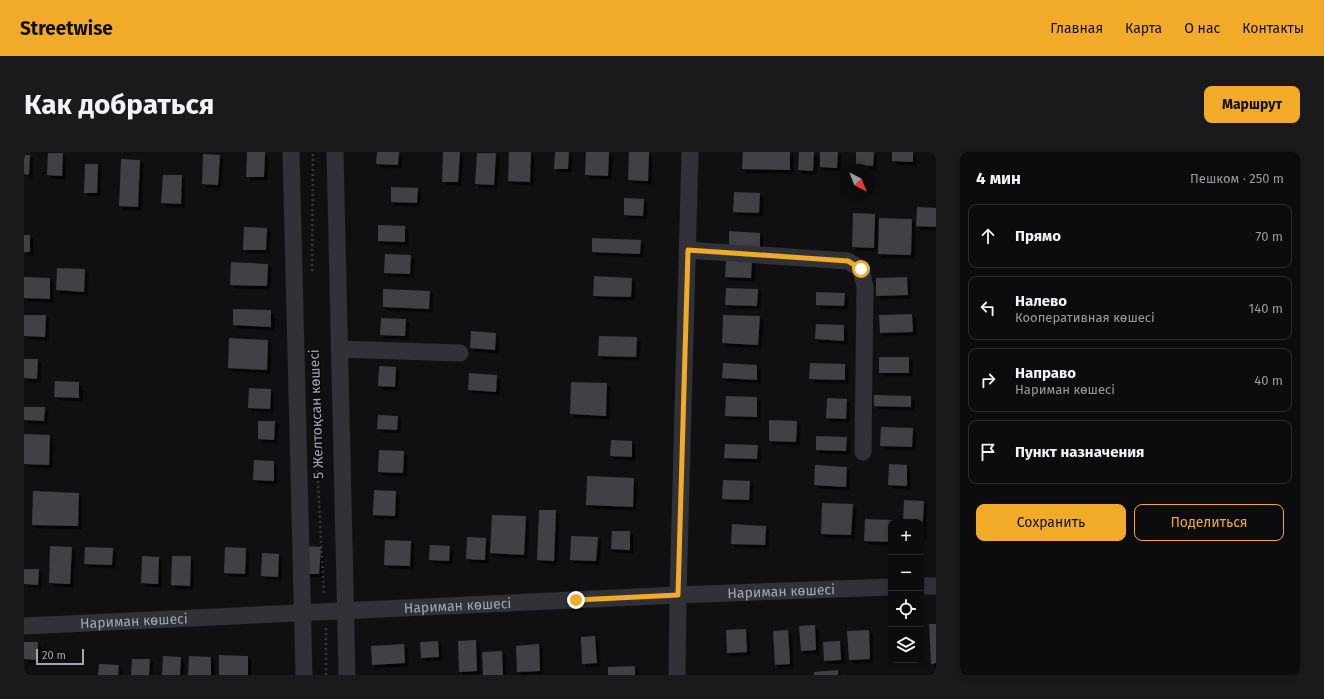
<!DOCTYPE html>
<html lang="ru">
<meta charset="utf-8">
<style>
:root{--surface:#0c0c0e;--page:#1a1a1c;--text:#f1f3f6;--muted:#9a9b9e;--line:#2c2c2e;--accent:#f2aa29}
body{margin:0;font-family:"Fira Sans",sans-serif;background:var(--page);color:var(--text)}
.controls{position:absolute;right:12px;bottom:12px;display:grid;overflow:hidden;border-radius:8px;box-shadow:0 2px 6px #0003}
.controls button{width:36px;height:36px;display:grid;place-items:center;padding:0;border:0;border-bottom:1px solid var(--line);background:var(--surface);color:var(--text);font:20px sans-serif}
.compass{position:absolute;left:816px;top:12px;width:36px;height:36px;border-radius:50%;background:var(--surface);box-shadow:0 2px 6px #0003;rotate:138deg}
.scale{position:absolute;left:12px;bottom:10px;width:48px;box-sizing:border-box;padding-left:4px;border:2px solid #a1a7b3;border-top:0;font-size:11px;line-height:14px;white-space:nowrap;color:#a1a7b3;-webkit-text-stroke:3px #0b0b0d;paint-order:stroke}
.stop{position:absolute;width:12px;height:12px;margin:-9px;border:3px solid #f2aa29;border-radius:50%;background:#fff}
.stop.end{background:#f2aa29;border-color:#fff;box-shadow:0 1px 4px #0008}
.list{margin:0;padding:0;list-style:none}
h2{display:flex;justify-content:space-between;align-items:center;height:52px;margin:0;padding:0 16px;font-size:17px}
h2 small{font-size:13px;font-weight:400;color:var(--muted)}
.list li{display:grid;grid-template-columns:26px 1fr auto;gap:12px;align-items:center;box-sizing:border-box;height:64px;margin:0 8px 8px;padding:0 8px;border:1px solid var(--line);border-radius:8px}
.list b{display:block;font-size:15px;white-space:nowrap}
.list p{margin:0;font-size:13px;white-space:nowrap;color:var(--muted)}
.list em{font-size:13px;font-style:normal;color:var(--muted)}
.actions{display:flex;gap:8px;padding:12px 16px}
.actions a{flex:1;padding:9px 0;border:1px solid var(--accent);border-radius:8px;text-align:center;font-size:14px;color:var(--accent)}
.actions .main{background:var(--accent);color:#111}
.icon{flex:none;width:22px;height:22px;fill:none;stroke:currentColor;stroke-width:2;stroke-linecap:round;stroke-linejoin:round}
.map{position:relative;flex:none;width:912px;height:523px;overflow:hidden;border-radius:8px}
header{display:flex;align-items:center;gap:24px;box-sizing:border-box;height:56px;padding:0 20px;background:var(--accent);color:#111}
header strong{font-size:19px}
nav{display:flex;gap:22px;margin-inline-start:auto;font-size:14px}
.intro{display:flex;align-items:center;justify-content:space-between;box-sizing:border-box;height:96px;padding:0 24px}
h1{margin:0;font-size:28px}
.button{padding:10px 18px;border-radius:8px;background:var(--accent);color:#111;font-size:14px;font-weight:700}
main{display:flex;gap:24px;padding:0 24px}
aside{flex:1;background:var(--surface);border-radius:8px;box-shadow:0 2px 6px #0003}
.map>svg:first-child{display:block}
</style>
<header>
<strong>Streetwise</strong>
<nav><a>Главная</a><a>Карта</a><a>О нас</a><a>Контакты</a></nav>
</header>
<div class="intro"><h1>Как добраться</h1><a class="button">Маршрут</a></div>
<main>
<div class="map">
<svg width="912" height="523" viewBox="0 0 912 523">
<defs>
<filter id="shadow"><feDropShadow dx="3.5" dy="3.5" stdDeviation="0" flood-color="#0009"/></filter>
</defs>
<rect width="100%" height="100%" fill="#101012"/>
<path fill="#3f4045" filter="url(#shadow)" d="M223,0H241L240,25H222Z
M353,0H375L374,13L352,12Z
M419,0H436L434,30H418Z
M485,0H507L506,30L484,29Z
M531,0H545L544,17H530Z
M562,0H585L584,24L561,23Z
M605,0H625L624,29L604,28Z
M719,0H766V18L718,17Z
M775,0H790L789,19L774,18Z
M796,0H814L813,16L796,15Z
M832,0H850L849,14L832,13Z
M868,0H889V10L868,9Z
M24,1H39L38,24L23,23Z
M453,1H472L470,33L451,32Z
M179,2L196,3L194,33L178,32Z
M0,3H6L5,23L0,22Z
M97,7L116,8L114,55L95,54Z
M61,12H74L73,41H60Z
M139,23H158L157,52L137,51Z
M367,35L394,36L393,51L367,50Z
M710,40L736,41L735,61L709,60Z
M600,46L620,47L619,64L600,63Z
M893,55L912,56V75L892,74Z
M829,61L851,62L850,96L828,95Z
M855,66L888,67L887,103L854,102Z
M354,73L381,74V90L354,89Z
M220,75L243,76L242,98H219Z
M705,79L736,81V95L705,94Z
M0,83H6V100H0Z
M568,86L617,88L616,102L568,100Z
M361,102L387,103L386,122L360,121Z
M702,107L728,108L727,126L701,125Z
M207,110L244,112L243,134L206,133Z
M33,116L61,117L60,140L32,138Z
M570,124L608,126L607,145L569,144Z
M0,125L26,126V147L0,146Z
M883,125L884,143L852,144V126Z
M702,136L734,137L733,154L701,153Z
M359,137L406,139L405,157L359,155Z
M792,140L821,141L820,154L792,153Z
M209,157L247,158V175L209,173Z
M888,162L889,180L856,181L855,163Z
M0,163H22L21,185L0,184Z
M699,163L736,164L734,193L698,191Z
M357,166L382,167L381,184L356,183Z
M792,172L820,173V189L791,187Z
M447,179L472,181L471,198L446,196Z
M575,184L613,185L612,205L574,204Z
M205,186L244,188L243,218L204,216Z
M855,205H885V221H855Z
M0,207H14L13,227L0,226Z
M699,211L733,213V228L698,226Z
M786,211L821,212V228L785,227Z
M355,214L372,215L371,235L354,234Z
M445,221L473,223L472,240L444,238Z
M31,229L55,230V246L30,245Z
M547,230L583,231L582,264L546,262Z
M225,236L247,237L246,257L224,256Z
M850,243L887,244V255L850,254Z
M702,244L733,245V265L701,264Z
M803,246L823,247L822,267L802,266Z
M0,255H21L20,269L0,268Z
M354,263L374,264L373,278L353,277Z
M745,268L773,269L772,290L745,289Z
M234,269H251L250,288L234,287Z
M857,275L889,276L888,295L856,294Z
M0,282L26,283L25,313L0,312Z
M792,284L823,285L822,299L792,298Z
M587,288L608,289V305L586,304Z
M701,292L734,293L733,307L700,306Z
M355,298L380,299L379,321L354,320Z
M230,308L250,309V329L229,328Z
M865,312L883,313V334L864,333Z
M791,313L823,315L822,335L790,333Z
M563,324L610,326L609,355L562,353Z
M699,328L726,329L725,348L698,347Z
M350,338L372,339L371,364L349,363Z
M9,339L55,341L54,374L8,373Z
M880,348L900,349L898,384H897V370H879Z
M798,351L829,352L827,383L797,382Z
M515,358H532L530,409L513,408Z
M468,363L502,364L500,403L466,401Z
M841,367L869,368V370H867V390L840,389Z
M708,372L742,374L741,393L707,392Z
M588,379H606V398L587,397Z
M547,384L574,385L572,409L546,408Z
M443,385L462,386L461,408L442,407Z
M361,388L387,389L386,414L360,413Z
M406,393L426,394L425,409L405,408Z
M26,394L48,395L46,432L25,431Z
M282,394L297,395L295,422H281Z
M61,395L89,396L88,413L60,412Z
M201,395L222,396L221,422L200,421Z
M238,401L255,402L254,425L237,424Z
M118,404L135,405L134,432L117,431Z
M148,404H167L166,434L147,433Z
M0,417H15L14,433L0,432Z
M905,472H912V511L907,512Z
M791,473L792,498L777,499L775,474Z
M722,477L723,500L703,501L702,478Z
M764,478L766,512L751,513L749,479Z
M845,478L846,507L825,508L823,479Z
M571,484L573,511L558,512L557,485Z
M452,488L453,519L435,520L434,489Z
M414,489L415,505L397,506L396,490Z
M816,489L817,508L800,509L799,490Z
M0,490H14L13,508L0,507Z
M380,492L381,511L348,513L347,494Z
M515,492L516,519L493,520L492,494Z
M478,499L479,523H459L458,500Z
M195,503L224,504V523H195Z
M139,504L157,505L156,523H138Z
M165,504L187,505V523H164Z
M108,507H126L125,523H107Z
M75,512L95,513L94,523H74Z
M611,514V523H584V515Z
M814,518V523H790V520Z"/>
<g fill="none" stroke-linecap="round" stroke-linejoin="round">
<path stroke="#37393e" stroke-width="2.5" stroke-dasharray="2 3" stroke-linecap="butt" d="M288,119L289,0
M292,294L300,443
M302,476V523"/>
<g stroke="#313237" stroke-width="17">
<path d="M267,0L280,523"/>
<path d="M311,0L323,523"/>
<path d="M663,98L824,109L837,117L841,135L839,300"/>
<path d="M315,197L436,201"/>
<path d="M897,434H912"/>
<path id="s1" d="M0,474L654,443L867,435"/>
<path d="M653,523L654,443L666,0"/>
</g>
</g>
<g fill="none" stroke-linecap="round" stroke-linejoin="round">
<path stroke="#f2aa29" stroke-width="5" d="M552,448L654,443L664,98L824,109L837,117"/>
</g>
<g text-anchor="middle" stroke-width="3" stroke-linejoin="round" paint-order="stroke">
<g font-size="14" fill="#a1a7b3" stroke="#0b0b0d">
<text transform="translate(292 262) rotate(-92)" y="5">5 Желтоқсан көшесі</text>
<text dy="5" stroke="none"><textPath href="#s1" startOffset="758">Нариман көшесі</textPath></text>
<text dy="5" stroke="none"><textPath href="#s1" startOffset="434">Нариман көшесі</textPath></text>
<text dy="5" stroke="none"><textPath href="#s1" startOffset="110">Нариман көшесі</textPath></text>
</g>
</g>
</svg>
<div class="controls">
<button>+</button>
<button>−</button>
<button><svg class="icon" aria-label="locate" viewBox="0 0 24 24"><circle cx="12" cy="12" r="6"/><path d="M12 2v4M12 18v4M2 12h4M18 12h4"/></svg></button>
<button><svg class="icon" aria-label="layers" viewBox="0 0 24 24"><path d="M12 4l9 5-9 5-9-5zM3 14l9 5 9-5"/></svg></button>
</div>
<svg class="compass" viewBox="-18 -18 36 36"><path d="M0-13l5 13h-10z" fill="#e53935"/><path d="M0 13l5-13h-10z" fill="#9a9b9e"/></svg>
<div class="scale">20 m</div>
<div class="stop" style="left:837px;top:117px"></div>
<div class="stop end" style="left:552px;top:448px"></div>
</div>
<aside>
<h2>4 мин<small>Пешком · 250 m</small></h2>
<ul class="list">
<li><svg class="icon" aria-label="ahead" viewBox="0 0 24 24"><path d="M12 20V5M6 11l6-6 6 6"/></svg><div><b>Прямо</b></div><em>70 m</em></li>
<li><svg class="icon" aria-label="left" viewBox="0 0 24 24"><path d="M17 20v-9H6M10 6l-5 5 5 5"/></svg><div><b>Налево</b><p>Кооперативная көшесі</p></div><em>140 m</em></li>
<li><svg class="icon" aria-label="right" viewBox="0 0 24 24"><path d="M7 20v-9h11M14 6l5 5-5 5"/></svg><div><b>Направо</b><p>Нариман көшесі</p></div><em>40 m</em></li>
<li><svg class="icon" aria-label="arrive" viewBox="0 0 24 24"><path d="M6 21V4h12l-3 4 3 4H6"/></svg><div><b>Пункт назначения</b></div></li>
</ul>
<div class="actions"><a class="main">Сохранить</a><a>Поделиться</a></div>
</aside>
</main>
